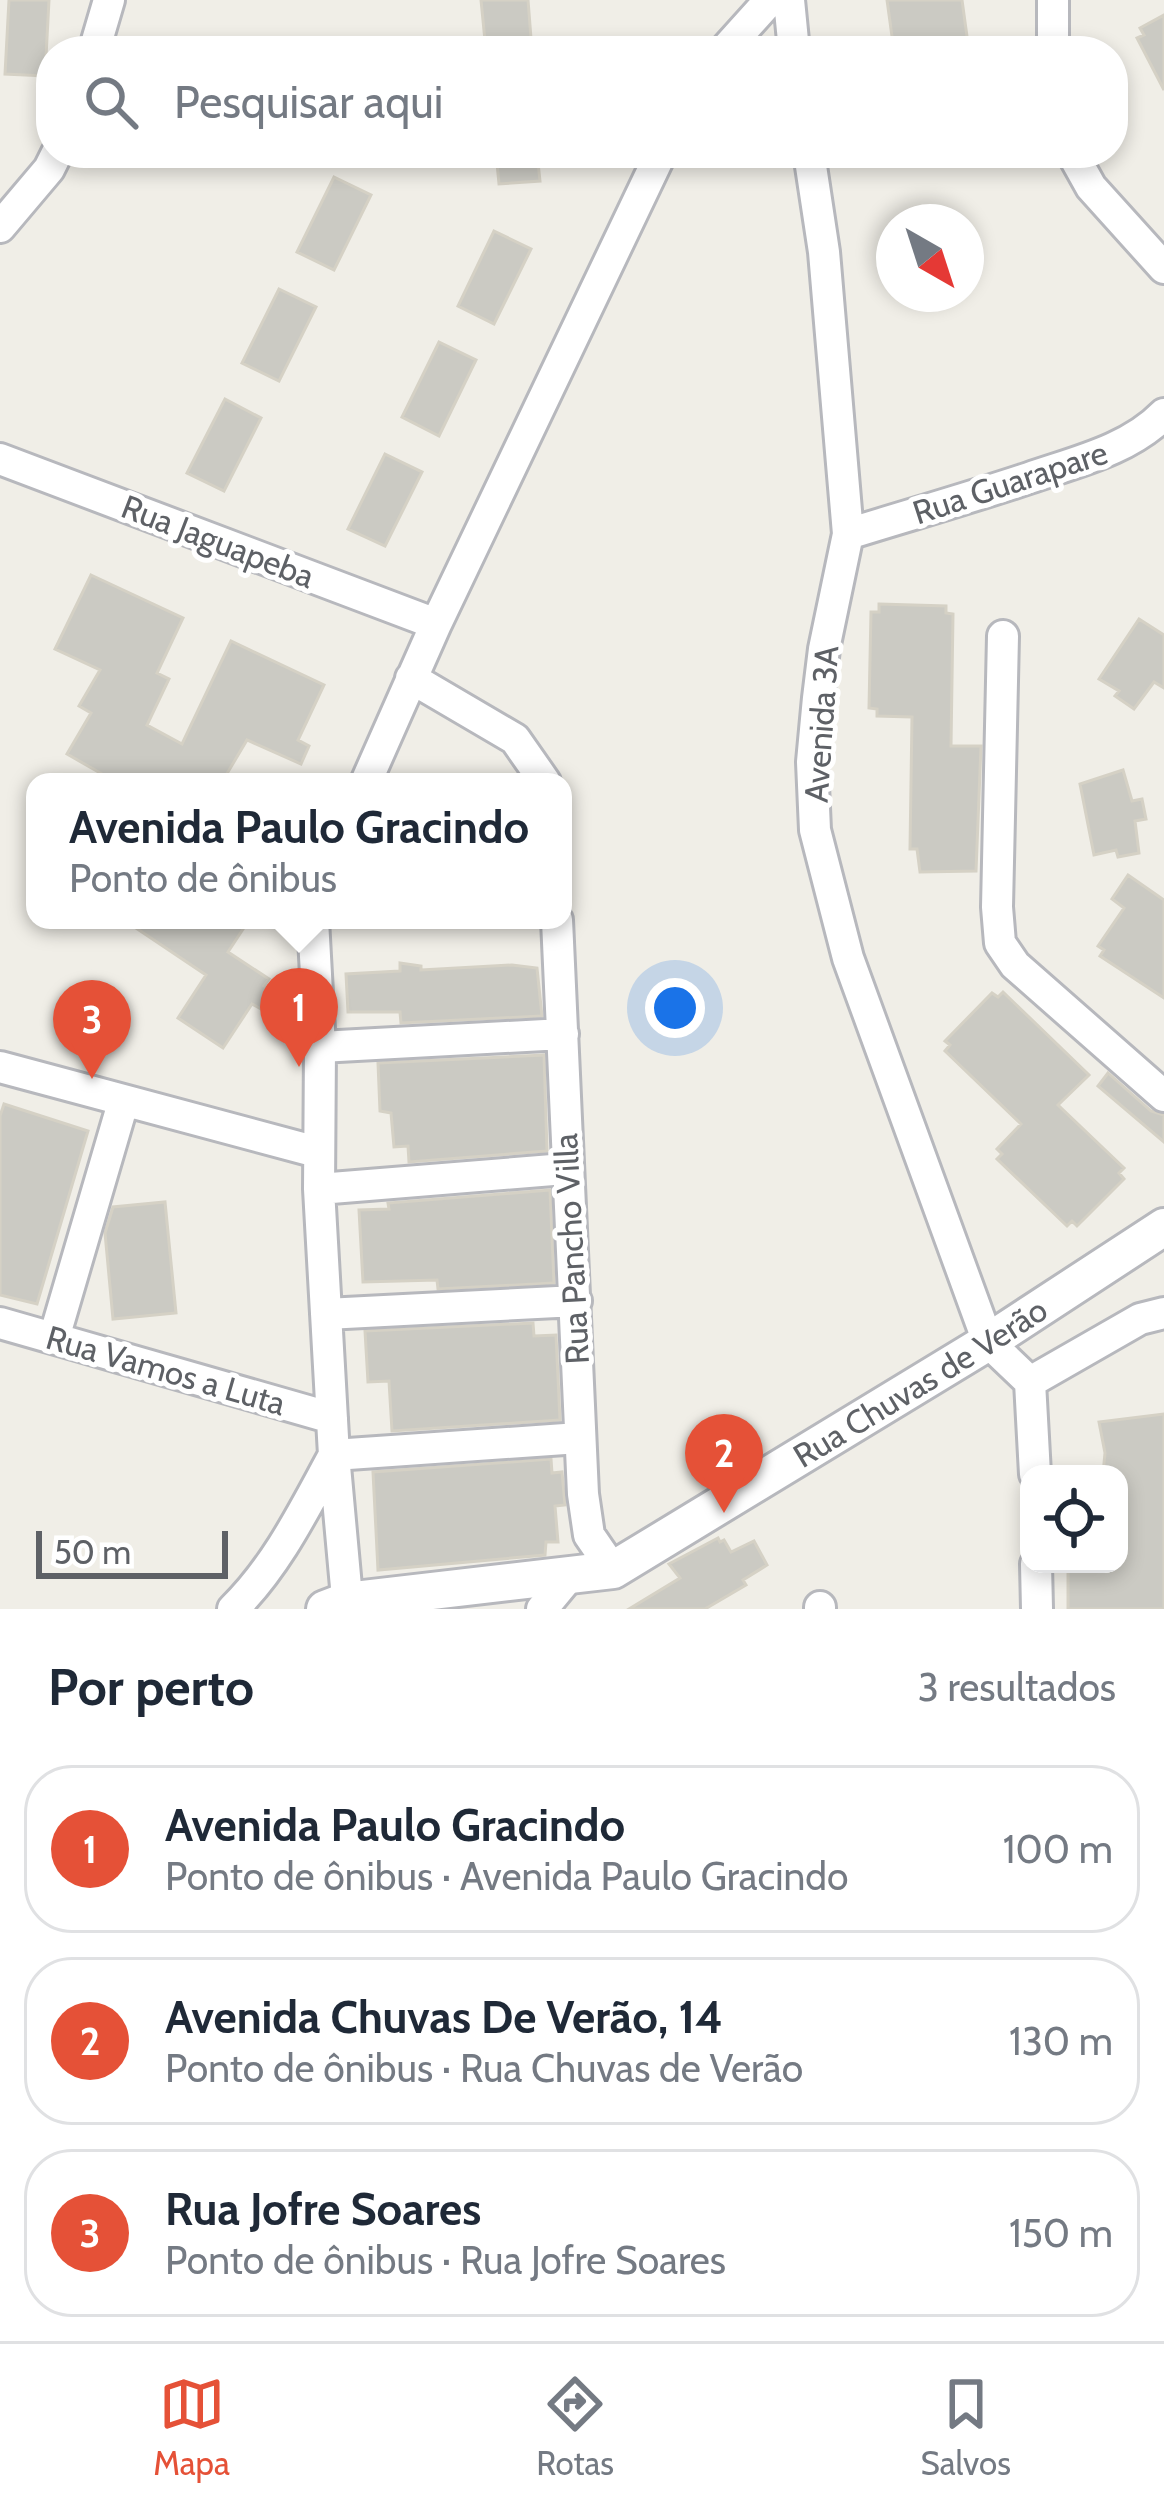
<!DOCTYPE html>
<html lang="pt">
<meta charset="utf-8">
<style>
:root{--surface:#fff;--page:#f6f6f7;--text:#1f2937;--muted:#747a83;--line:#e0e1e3;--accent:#e55137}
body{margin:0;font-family:Cabin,sans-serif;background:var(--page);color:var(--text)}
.controls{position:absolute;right:36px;bottom:36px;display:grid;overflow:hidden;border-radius:24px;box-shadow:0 6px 18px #0003}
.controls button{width:108px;height:108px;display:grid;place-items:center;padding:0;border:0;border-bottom:3px solid var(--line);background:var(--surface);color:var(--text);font:60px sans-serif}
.compass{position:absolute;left:876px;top:204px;width:108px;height:108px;border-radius:50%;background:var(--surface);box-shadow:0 6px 18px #0003;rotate:141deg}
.scale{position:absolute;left:36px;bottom:30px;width:192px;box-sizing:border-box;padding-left:12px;border:6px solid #5e6166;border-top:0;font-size:33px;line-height:42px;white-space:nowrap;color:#5e6166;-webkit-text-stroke:9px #fff;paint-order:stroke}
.you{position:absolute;left:675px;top:1008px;width:42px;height:42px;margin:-30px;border:9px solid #fff;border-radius:50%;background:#1a73e8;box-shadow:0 0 0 18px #1a73e833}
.badge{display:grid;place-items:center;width:78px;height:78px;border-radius:50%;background:var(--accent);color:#fff;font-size:39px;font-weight:700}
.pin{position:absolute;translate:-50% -99px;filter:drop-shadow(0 3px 6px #0008)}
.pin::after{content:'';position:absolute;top:63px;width:42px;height:36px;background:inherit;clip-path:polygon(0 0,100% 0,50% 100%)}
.popup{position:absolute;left:26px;top:773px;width:546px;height:156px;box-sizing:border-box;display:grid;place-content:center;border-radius:24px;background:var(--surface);filter:drop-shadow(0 3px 9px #0005);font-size:39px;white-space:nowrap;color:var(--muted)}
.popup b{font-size:45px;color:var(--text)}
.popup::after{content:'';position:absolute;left:50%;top:100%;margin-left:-24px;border:24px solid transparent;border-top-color:var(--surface)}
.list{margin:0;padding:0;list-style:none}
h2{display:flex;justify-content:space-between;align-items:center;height:156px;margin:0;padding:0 48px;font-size:51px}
h2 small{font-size:39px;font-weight:400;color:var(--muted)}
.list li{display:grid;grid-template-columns:78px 1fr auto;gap:36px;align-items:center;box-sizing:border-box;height:168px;margin:0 24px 24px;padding:0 24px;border:3px solid var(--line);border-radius:48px}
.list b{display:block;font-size:45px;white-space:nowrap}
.list p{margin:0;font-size:39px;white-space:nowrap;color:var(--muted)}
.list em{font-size:39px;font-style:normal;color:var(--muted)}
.icon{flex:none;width:66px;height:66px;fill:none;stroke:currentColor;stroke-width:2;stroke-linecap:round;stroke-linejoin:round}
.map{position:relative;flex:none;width:1164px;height:1609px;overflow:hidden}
.search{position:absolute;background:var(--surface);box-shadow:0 6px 18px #0003;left:36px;right:36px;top:36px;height:132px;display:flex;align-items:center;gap:30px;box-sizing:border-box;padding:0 42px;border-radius:48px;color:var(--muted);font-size:45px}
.sheet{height:732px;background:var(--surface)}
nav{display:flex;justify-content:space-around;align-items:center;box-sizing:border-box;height:168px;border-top:3px solid var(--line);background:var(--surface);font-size:33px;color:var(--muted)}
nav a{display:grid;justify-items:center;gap:6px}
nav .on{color:var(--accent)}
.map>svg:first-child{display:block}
</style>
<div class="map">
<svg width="1164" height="1609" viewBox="0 0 1164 1609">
<rect width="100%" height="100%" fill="#f0eee7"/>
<path fill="#cbcac3" stroke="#d5d1c5" stroke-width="3" d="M9,0H49L45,76L5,74Z
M481,0H528L532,51H486Z
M887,0H962L969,51H894Z
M1164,15V90L1137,38L1144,35L1140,28Z
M496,153H537L540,181L499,184Z
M334,177L371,195L334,270L297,252Z
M494,231L531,249L494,324L458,306Z
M279,289L316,307L279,381L242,363Z
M439,342L476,360L439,436L402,417Z
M225,399L261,418L224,491L187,473Z
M385,454L422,472L385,546L348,529Z
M91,575L183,618L157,673L169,679L147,725L182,744L231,641L324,685L298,740L309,746L301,764L247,740L222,782H116L67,754L91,713L79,706L100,670L55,649Z
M879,604L946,606V613L953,614L951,746H981L976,871L920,872L917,849H910L912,717L877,716V709L869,708L871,612H879Z
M1139,619L1164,635V688L1154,682L1134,709L1115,696L1119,691L1099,679Z
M1123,770L1132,801L1142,799L1146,819L1135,821L1139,853L1118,857L1116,850L1094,855L1080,784Z
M1128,875L1164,900V998L1100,956L1104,950L1098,946L1124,908L1112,899Z
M124,920H249L228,952L269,979L264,986L274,993L263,1010L252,1004L223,1048L178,1018L206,975Z
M400,963L421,966V970L512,965L537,968L542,1016L401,1023L400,1012H348L346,974L400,971Z
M1003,992L1089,1075L1058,1105L1124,1168L1119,1173L1124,1179L1077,1226L1072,1221L1067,1226L997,1159L1002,1154L997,1149L1021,1124L945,1051L950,1045L945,1041L992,993L998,997Z
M544,1055L547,1151L409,1162L408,1146L394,1147L391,1113L380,1111L378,1063Z
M1108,1073L1151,1111L1164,1115V1142L1098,1086Z
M4,1104L88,1131L37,1304L0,1295V1116Z
M550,1190L554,1283L438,1289L437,1280L363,1282L359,1210L389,1209L388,1203Z
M165,1202L176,1313L113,1319L105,1233L113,1207Z
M533,1323L534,1336L556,1335L560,1420L392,1431L389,1381L368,1382L365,1331Z
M1164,1414V1609H1068V1564H1119V1474H1103L1105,1453L1099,1422Z
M551,1459L552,1473L562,1472L565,1505L555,1506L558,1542H546L545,1555L378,1570L373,1472Z
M718,1538L720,1542L724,1540L731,1552L754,1541L767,1565L743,1580L746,1585L705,1609H629L680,1578L669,1564Z"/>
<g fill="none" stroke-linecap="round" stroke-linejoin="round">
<g stroke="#b7b8bd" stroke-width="36">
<path id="minor" d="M789,0L794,51
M94,51L109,0
M724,51L770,0
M1053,51V0
M809,153L824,252L848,534L824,649L818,698L812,762L815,830L848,958L988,1342L1030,1382L1140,1319L1164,1313
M1072,153L1091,187L1164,268
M0,227L49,169L57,153
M0,459L436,624
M848,534C909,515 969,498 1029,478C1075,462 1129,450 1164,414
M1003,636L997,907L1000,943L1015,965L1164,1096
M411,678L515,739L545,782
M366,782L436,624L661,153
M313,920L320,1047L319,1189L334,1455L348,1609
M557,920L583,1494L589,1535L613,1570
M320,1047L563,1034
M0,1067L317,1152
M319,1189L565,1169
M326,1314L576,1301
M0,1323L332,1418
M54,1338L123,1103
M1030,1382L1035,1474
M1036,1564L1037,1609
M820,1607V1609
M233,1609C277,1566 305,1508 334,1455L579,1438
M542,1609L571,1574"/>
</g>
<g stroke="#b7b8bd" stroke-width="42">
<g id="tertiary">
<path id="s1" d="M325,1609L346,1601L613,1570L988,1342L1164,1227"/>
</g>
</g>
<use href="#minor" stroke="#fff" stroke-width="30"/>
<use href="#tertiary" stroke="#fff" stroke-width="36"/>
</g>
<g text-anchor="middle" stroke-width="10" stroke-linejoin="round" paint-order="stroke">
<g font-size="33" fill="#5e6166" stroke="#fff">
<text transform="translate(1010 482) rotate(-18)" y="12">Rua Guarapare</text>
<text transform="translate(218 541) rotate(21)" y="12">Rua Jaguapeba</text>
<text transform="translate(821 724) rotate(-86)" y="12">Avenida 3A</text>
<text transform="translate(571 1249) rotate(-93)" y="12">Rua Pancho Villa</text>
<text transform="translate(166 1370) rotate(16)" y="12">Rua Vamos a Luta</text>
<text dy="12" stroke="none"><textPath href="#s1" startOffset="651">Rua Chuvas de Verão</textPath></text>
</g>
</g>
</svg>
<div class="controls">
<button><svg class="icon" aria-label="locate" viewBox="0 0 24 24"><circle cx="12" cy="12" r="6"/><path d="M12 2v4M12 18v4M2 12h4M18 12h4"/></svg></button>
</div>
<svg class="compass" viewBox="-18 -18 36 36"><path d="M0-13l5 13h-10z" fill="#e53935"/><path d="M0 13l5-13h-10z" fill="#747a83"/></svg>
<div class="scale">50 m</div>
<div class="you"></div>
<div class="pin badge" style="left:299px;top:1067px">1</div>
<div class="popup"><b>Avenida Paulo Gracindo</b>Ponto de ônibus</div>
<div class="pin badge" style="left:724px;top:1513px">2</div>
<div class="pin badge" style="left:92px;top:1079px">3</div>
<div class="search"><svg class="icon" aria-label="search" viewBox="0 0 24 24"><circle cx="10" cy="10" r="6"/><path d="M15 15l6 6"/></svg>Pesquisar aqui</div>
</div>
<section class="sheet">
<h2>Por perto<small>3 resultados</small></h2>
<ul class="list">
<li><span class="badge">1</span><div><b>Avenida Paulo Gracindo</b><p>Ponto de ônibus · Avenida Paulo Gracindo</p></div><em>100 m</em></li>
<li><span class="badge">2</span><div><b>Avenida Chuvas De Verão, 14</b><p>Ponto de ônibus · Rua Chuvas de Verão</p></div><em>130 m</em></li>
<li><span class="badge">3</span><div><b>Rua Jofre Soares</b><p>Ponto de ônibus · Rua Jofre Soares</p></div><em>150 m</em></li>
</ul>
</section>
<nav>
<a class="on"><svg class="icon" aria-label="map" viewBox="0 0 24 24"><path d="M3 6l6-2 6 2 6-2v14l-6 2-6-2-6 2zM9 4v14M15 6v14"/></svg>Mapa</a>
<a><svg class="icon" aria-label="directions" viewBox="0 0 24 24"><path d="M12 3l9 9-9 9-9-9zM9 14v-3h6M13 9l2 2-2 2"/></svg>Rotas</a>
<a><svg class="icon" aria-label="saved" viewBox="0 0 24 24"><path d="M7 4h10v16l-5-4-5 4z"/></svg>Salvos</a>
</nav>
